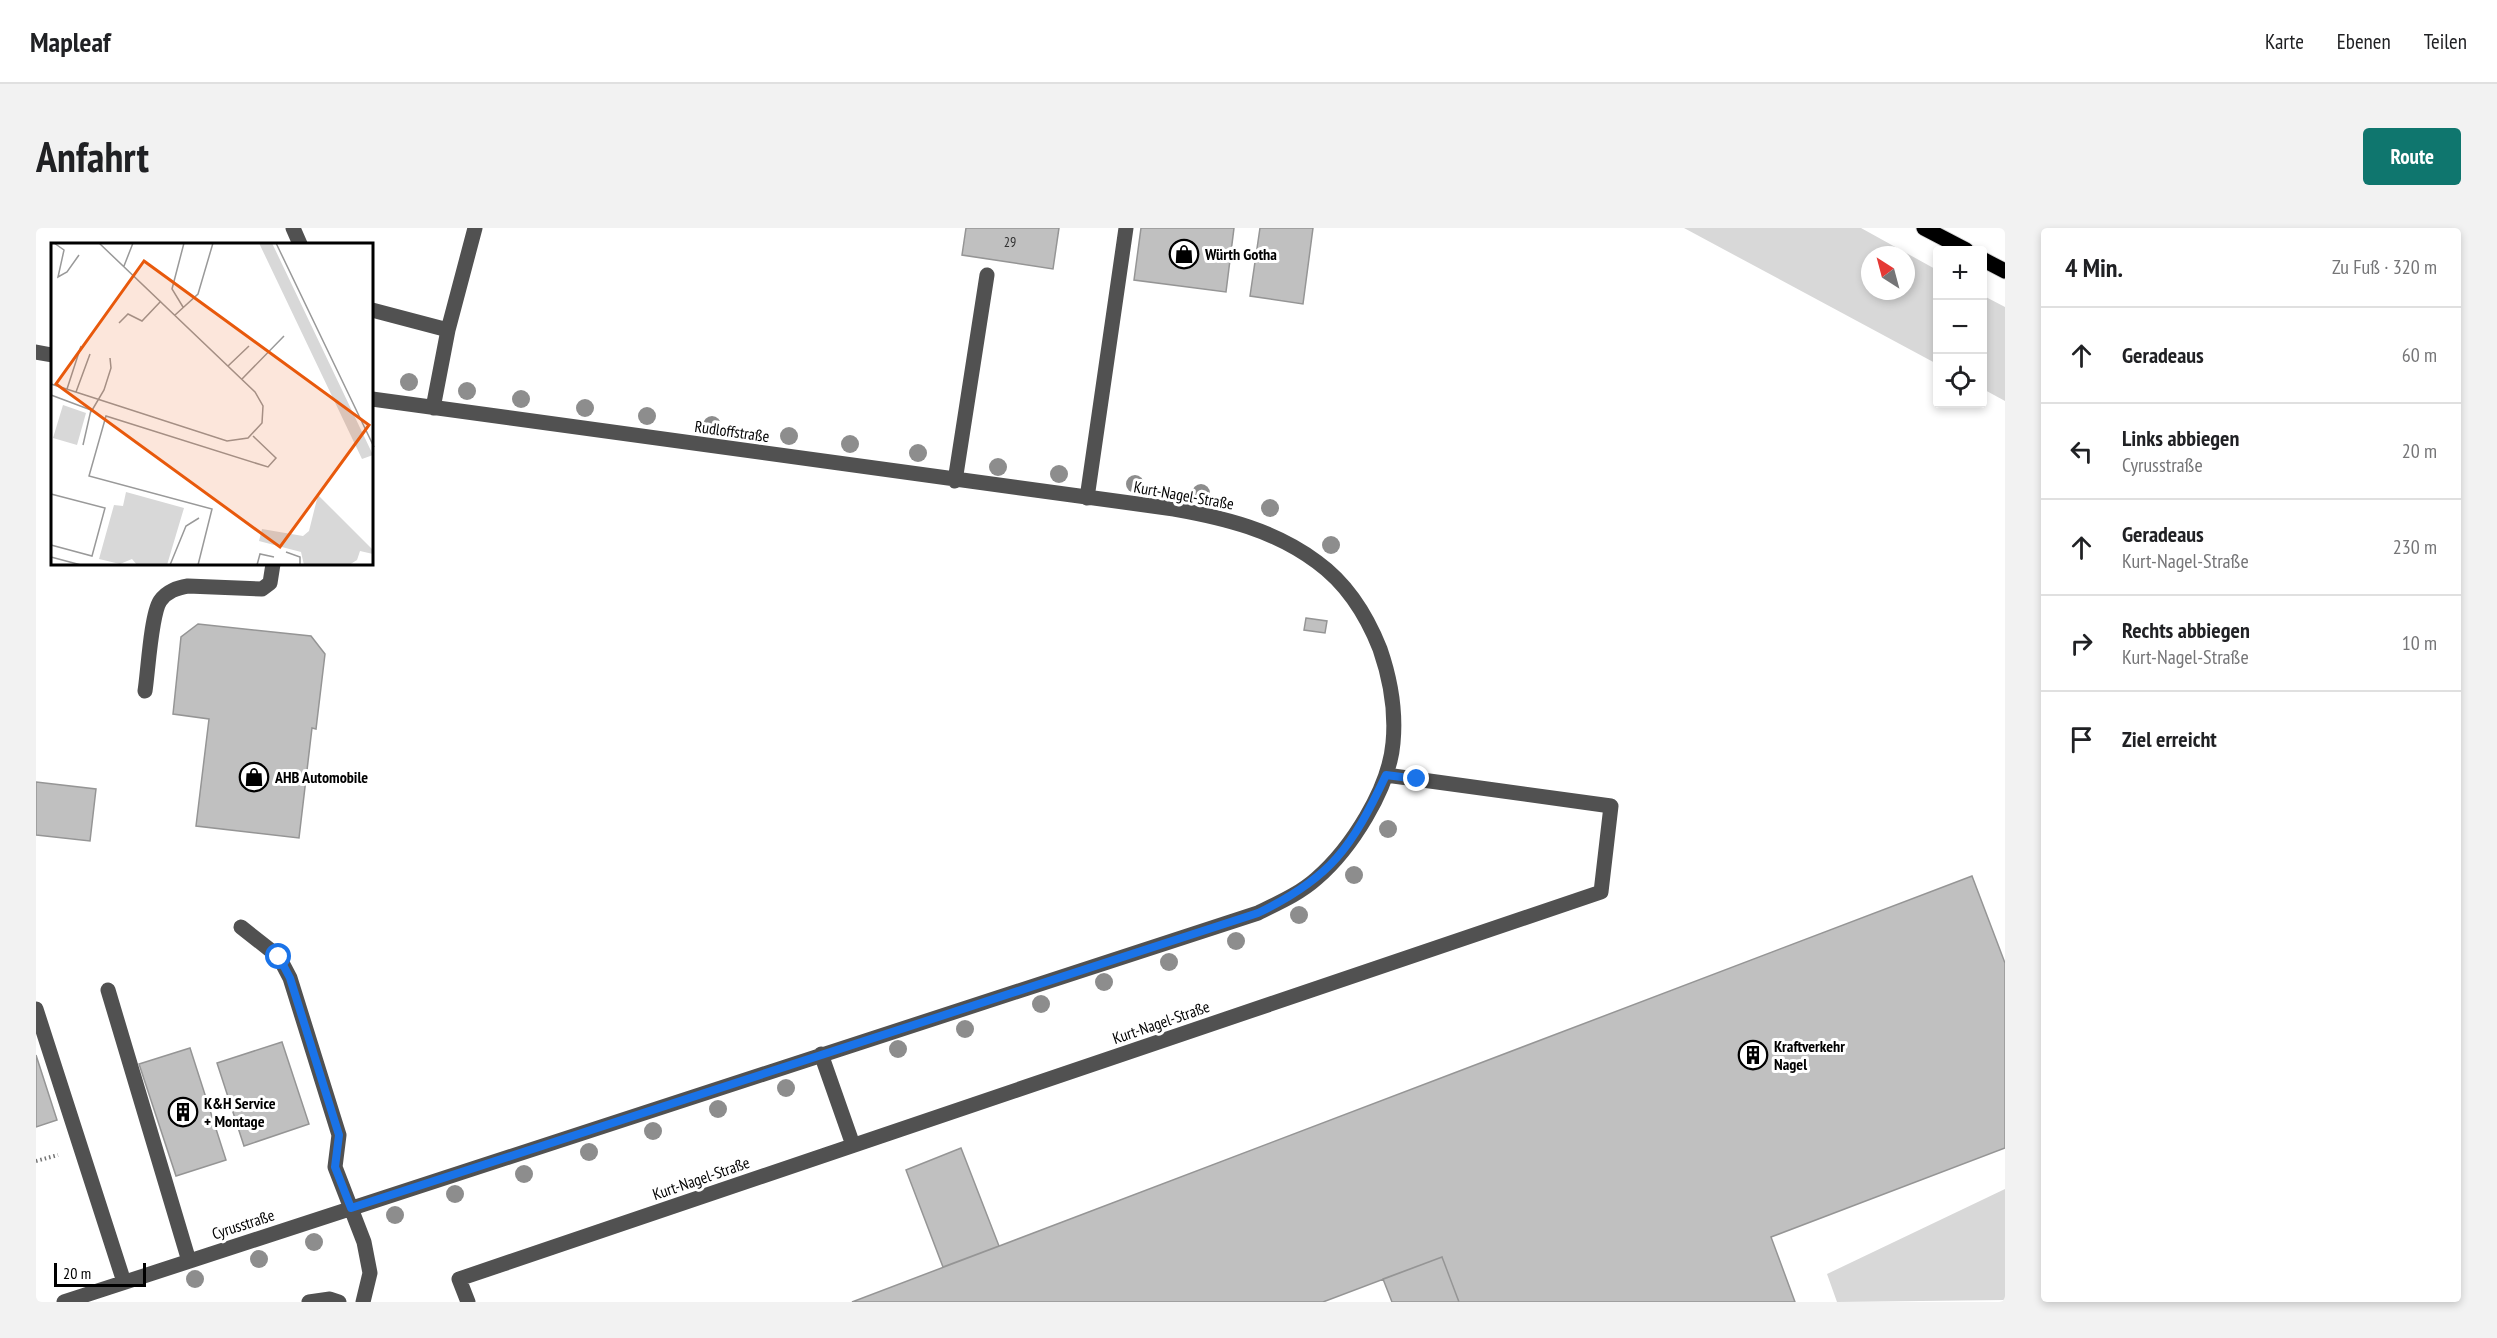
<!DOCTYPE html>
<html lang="de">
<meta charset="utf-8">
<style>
:root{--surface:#fff;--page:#f2f2f2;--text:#202124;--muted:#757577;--line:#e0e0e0;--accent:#0f766e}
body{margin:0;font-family:"PT Sans Narrow",sans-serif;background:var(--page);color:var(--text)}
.controls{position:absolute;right:18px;top:18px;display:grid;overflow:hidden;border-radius:6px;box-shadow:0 3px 9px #0003}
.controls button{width:54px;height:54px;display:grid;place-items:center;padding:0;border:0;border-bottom:2px solid var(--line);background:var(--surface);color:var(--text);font:30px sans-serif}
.compass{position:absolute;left:1825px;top:18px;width:54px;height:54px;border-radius:50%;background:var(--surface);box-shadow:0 3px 9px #0003;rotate:324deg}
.scale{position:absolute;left:18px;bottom:15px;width:92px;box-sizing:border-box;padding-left:6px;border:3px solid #000;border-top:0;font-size:16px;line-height:21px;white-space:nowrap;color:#000;-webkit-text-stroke:4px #fff;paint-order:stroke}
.stop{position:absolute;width:18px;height:18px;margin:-14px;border:4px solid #1a73e8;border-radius:50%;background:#fff}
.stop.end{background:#1a73e8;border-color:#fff;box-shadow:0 2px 6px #0008}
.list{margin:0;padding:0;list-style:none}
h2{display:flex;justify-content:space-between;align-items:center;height:78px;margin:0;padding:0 24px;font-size:26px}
h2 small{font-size:20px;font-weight:400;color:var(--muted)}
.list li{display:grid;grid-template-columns:39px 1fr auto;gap:18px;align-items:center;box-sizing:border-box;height:96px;padding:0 24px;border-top:2px solid var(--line)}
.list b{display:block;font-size:22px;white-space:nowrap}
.list p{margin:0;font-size:20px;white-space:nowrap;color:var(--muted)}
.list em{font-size:20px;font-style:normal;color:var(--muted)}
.icon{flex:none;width:33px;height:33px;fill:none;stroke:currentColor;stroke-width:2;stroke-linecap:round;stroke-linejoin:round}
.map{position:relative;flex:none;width:1969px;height:1074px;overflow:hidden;border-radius:6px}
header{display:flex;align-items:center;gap:36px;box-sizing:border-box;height:84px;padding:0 30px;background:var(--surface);border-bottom:2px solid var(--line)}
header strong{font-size:28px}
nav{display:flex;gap:33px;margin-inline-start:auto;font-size:21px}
.intro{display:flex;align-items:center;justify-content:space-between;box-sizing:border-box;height:144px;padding:0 36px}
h1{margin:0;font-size:42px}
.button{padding:15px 27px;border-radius:6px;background:var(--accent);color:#fff;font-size:21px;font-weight:700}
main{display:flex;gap:36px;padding:0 36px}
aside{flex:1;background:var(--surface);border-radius:6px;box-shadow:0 3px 9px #0003}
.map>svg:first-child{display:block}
</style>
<header>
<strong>Mapleaf</strong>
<nav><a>Karte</a><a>Ebenen</a><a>Teilen</a></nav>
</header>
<div class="intro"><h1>Anfahrt</h1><a class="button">Route</a></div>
<main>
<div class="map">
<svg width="1969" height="1074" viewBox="0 0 1969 1074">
<rect width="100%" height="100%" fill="#fff"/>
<path fill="#d8d8d8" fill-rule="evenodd" d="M1648,0H1825L1901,42V136ZM1834,27H1870V63H1834Z
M1946,67L1969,79V173L1947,161Z
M1969,961V1072L1801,1074L1791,1046Z"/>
<path fill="#c0c0c0" stroke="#959595" stroke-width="1.5" d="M930,0H1023L1017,41L926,27Z
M1105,0H1198L1190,64L1098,52Z
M1224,0H1277L1267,76L1214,68Z
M1270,390L1291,393L1289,405L1268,402Z
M162,396L275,408L289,426L280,501L276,500L263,610L160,598L173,491L137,486L145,409Z
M0,554L60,561L54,613L0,607Z
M1936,648L1969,735V920L1735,1009L1759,1074H1423L1406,1029L1287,1074H816Z
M246,814L273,896L208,918L181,835Z
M154,820L190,932L140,948L103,836Z
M0,827L21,892L0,899Z
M925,920L963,1018L907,1039L870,942Z
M1406,1029L1423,1074H1356L1347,1051Z"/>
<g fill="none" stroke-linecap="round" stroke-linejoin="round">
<g stroke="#dbdbdb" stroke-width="17">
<path id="major" d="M1888,0L1930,22
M1946,31L1969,43"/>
</g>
<path stroke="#737373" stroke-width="4" stroke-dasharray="1.5 3" stroke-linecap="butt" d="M0,933L22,927"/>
<path stroke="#515151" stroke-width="15" d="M257,0L264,16
M336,82L412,102
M0,124L16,127
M397,180L412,102L439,0
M919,253L951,47
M1051,270L1090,0
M109,463C112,444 115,387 124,373C131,363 141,360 152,358L226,361L234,355L237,336
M205,699L243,729L254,750L303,907L299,939L328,1014L334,1045L327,1074
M72,762L153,1033
M0,781L88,1054
M785,826L817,917
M28,1074L1222,685C1242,675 1263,666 1280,651C1315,621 1353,561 1357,515C1360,484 1354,450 1344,421C1331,388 1310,355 1281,334C1238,302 1189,290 1138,281L336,171
M273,1074L294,1071L303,1074
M432,1074L423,1051L1565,664L1575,578L1350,547"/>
<use href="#major" stroke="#000" stroke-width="15"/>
</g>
<g fill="#8d8d8d">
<circle cx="373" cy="154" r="9"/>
<circle cx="431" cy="163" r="9"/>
<circle cx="485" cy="171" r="9"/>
<circle cx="549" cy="180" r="9"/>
<circle cx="611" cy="188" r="9"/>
<circle cx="676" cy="197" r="9"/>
<circle cx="753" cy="208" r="9"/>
<circle cx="814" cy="216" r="9"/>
<circle cx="882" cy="225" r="9"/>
<circle cx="962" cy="239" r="9"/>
<circle cx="1023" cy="246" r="9"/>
<circle cx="1099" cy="256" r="9"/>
<circle cx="1165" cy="265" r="9"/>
<circle cx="1234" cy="280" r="9"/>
<circle cx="1295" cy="317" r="9"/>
<circle cx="1352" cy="601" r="9"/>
<circle cx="1318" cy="647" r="9"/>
<circle cx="1263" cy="687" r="9"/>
<circle cx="1200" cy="713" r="9"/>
<circle cx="1133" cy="734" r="9"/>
<circle cx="1068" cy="754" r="9"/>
<circle cx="1005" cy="776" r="9"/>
<circle cx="929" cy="801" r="9"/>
<circle cx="862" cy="821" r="9"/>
<circle cx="750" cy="860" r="9"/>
<circle cx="682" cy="881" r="9"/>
<circle cx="617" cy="903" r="9"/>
<circle cx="553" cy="924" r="9"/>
<circle cx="488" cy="946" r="9"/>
<circle cx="419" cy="966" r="9"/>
<circle cx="359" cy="987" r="9"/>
<circle cx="278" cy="1014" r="9"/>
<circle cx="223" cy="1031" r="9"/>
<circle cx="159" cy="1051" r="9"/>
</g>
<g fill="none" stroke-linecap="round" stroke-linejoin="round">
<path stroke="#1a73e8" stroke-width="8" d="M243,729L254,750L303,907L299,939L315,980L1222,685C1295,650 1316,619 1350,547L1381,551"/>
</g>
<defs>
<g id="shop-ring" transform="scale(1.5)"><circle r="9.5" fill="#fff" stroke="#000" stroke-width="1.5"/><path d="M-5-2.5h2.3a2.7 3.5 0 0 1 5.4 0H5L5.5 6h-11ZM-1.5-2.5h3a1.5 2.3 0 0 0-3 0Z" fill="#000"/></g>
<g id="building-ring" transform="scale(1.5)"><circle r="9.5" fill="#fff" stroke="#000" stroke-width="1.5"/><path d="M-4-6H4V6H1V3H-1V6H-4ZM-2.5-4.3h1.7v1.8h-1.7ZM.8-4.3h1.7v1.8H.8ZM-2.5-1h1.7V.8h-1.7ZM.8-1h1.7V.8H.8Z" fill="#000"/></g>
</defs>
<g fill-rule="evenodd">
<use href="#shop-ring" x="1148" y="26"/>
<use href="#shop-ring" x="218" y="549"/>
<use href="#building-ring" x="1717" y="827"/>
<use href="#building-ring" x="147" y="884"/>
</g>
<g text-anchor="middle" stroke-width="6" stroke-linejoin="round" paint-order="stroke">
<g font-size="14" fill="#303030">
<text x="974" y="19">29</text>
</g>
<g font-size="16" font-weight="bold" fill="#000" stroke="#fff" text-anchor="start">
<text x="1169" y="32">Würth Gotha</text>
<text x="239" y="555">AHB Automobile</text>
<text x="1738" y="824">Kraftverkehr<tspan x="1738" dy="18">Nagel</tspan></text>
<text x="168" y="881">K&amp;H Service<tspan x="168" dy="18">+ Montage</tspan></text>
</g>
<g font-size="16" fill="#000" stroke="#fff">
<text transform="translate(696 203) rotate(8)" y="6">Rudloffstraße</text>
<text transform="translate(1148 267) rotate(10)" y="6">Kurt-Nagel-Straße</text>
<text transform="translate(1125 794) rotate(-19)" y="6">Kurt-Nagel-Straße</text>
<text transform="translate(665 950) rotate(-19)" y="6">Kurt-Nagel-Straße</text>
<text transform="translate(207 996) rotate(-18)" y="6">Cyrusstraße</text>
</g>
</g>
<g transform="translate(15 15)">
<rect width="322" height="322" fill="#fff"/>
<path d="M208,0H221L322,212L311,216ZM12,162L35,170L26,202L2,195ZM75,249L133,265L116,322H86L81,316L69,321L48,316L63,262L72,263ZM267,252L322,307V311L309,308L306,317L298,322H253L250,309L208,298L211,286L252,293L258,288Z" fill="#d8d8d8"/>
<path fill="none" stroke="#999" stroke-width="1.5" d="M3,0L13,7L7,34L16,29L28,12M225,0L323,204M73,23L82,0M132,64L121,46L133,0M124,72L147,51L162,0M68,80L77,71L91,78L110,58M177,123L198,103M191,136L233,93M0,141L176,198L197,195L211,180L212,163L204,149L48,0M16,146L30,103M25,149L39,111M0,152L40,167L32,202M40,169L53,147L60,125L59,115M0,251L54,265L41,313L0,302M235,309L249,314V322M0,314L30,322M119,322L135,283L148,275M147,322L161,266L38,233L55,173L217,224L225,215L202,193M206,322L209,311L223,314"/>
<path fill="#e8590c" fill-opacity="0.15" stroke="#e8590c" stroke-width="3" d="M93,18L318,182L229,304L5,141Z"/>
<rect width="322" height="322" fill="none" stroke="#000" stroke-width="3"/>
</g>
</svg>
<div class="controls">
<button>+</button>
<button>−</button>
<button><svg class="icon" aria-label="locate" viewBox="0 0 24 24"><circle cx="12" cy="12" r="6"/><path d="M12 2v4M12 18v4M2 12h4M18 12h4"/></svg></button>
</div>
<svg class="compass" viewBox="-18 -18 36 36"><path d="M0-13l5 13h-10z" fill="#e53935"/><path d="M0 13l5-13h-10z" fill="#757577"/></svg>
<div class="scale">20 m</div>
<div class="stop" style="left:243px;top:729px"></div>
<div class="stop end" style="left:1381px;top:551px"></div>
</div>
<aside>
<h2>4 Min.<small>Zu Fuß · 320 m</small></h2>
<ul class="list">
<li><svg class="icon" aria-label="ahead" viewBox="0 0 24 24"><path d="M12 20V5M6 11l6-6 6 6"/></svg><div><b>Geradeaus</b></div><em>60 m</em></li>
<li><svg class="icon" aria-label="left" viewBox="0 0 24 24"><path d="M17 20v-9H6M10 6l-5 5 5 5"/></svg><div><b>Links abbiegen</b><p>Cyrusstraße</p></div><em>20 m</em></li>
<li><svg class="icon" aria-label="ahead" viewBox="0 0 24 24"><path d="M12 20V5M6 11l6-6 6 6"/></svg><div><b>Geradeaus</b><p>Kurt-Nagel-Straße</p></div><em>230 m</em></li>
<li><svg class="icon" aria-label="right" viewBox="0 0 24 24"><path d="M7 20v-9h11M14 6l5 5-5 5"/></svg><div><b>Rechts abbiegen</b><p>Kurt-Nagel-Straße</p></div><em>10 m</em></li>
<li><svg class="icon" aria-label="arrive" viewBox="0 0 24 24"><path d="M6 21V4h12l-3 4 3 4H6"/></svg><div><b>Ziel erreicht</b></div></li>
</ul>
</aside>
</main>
